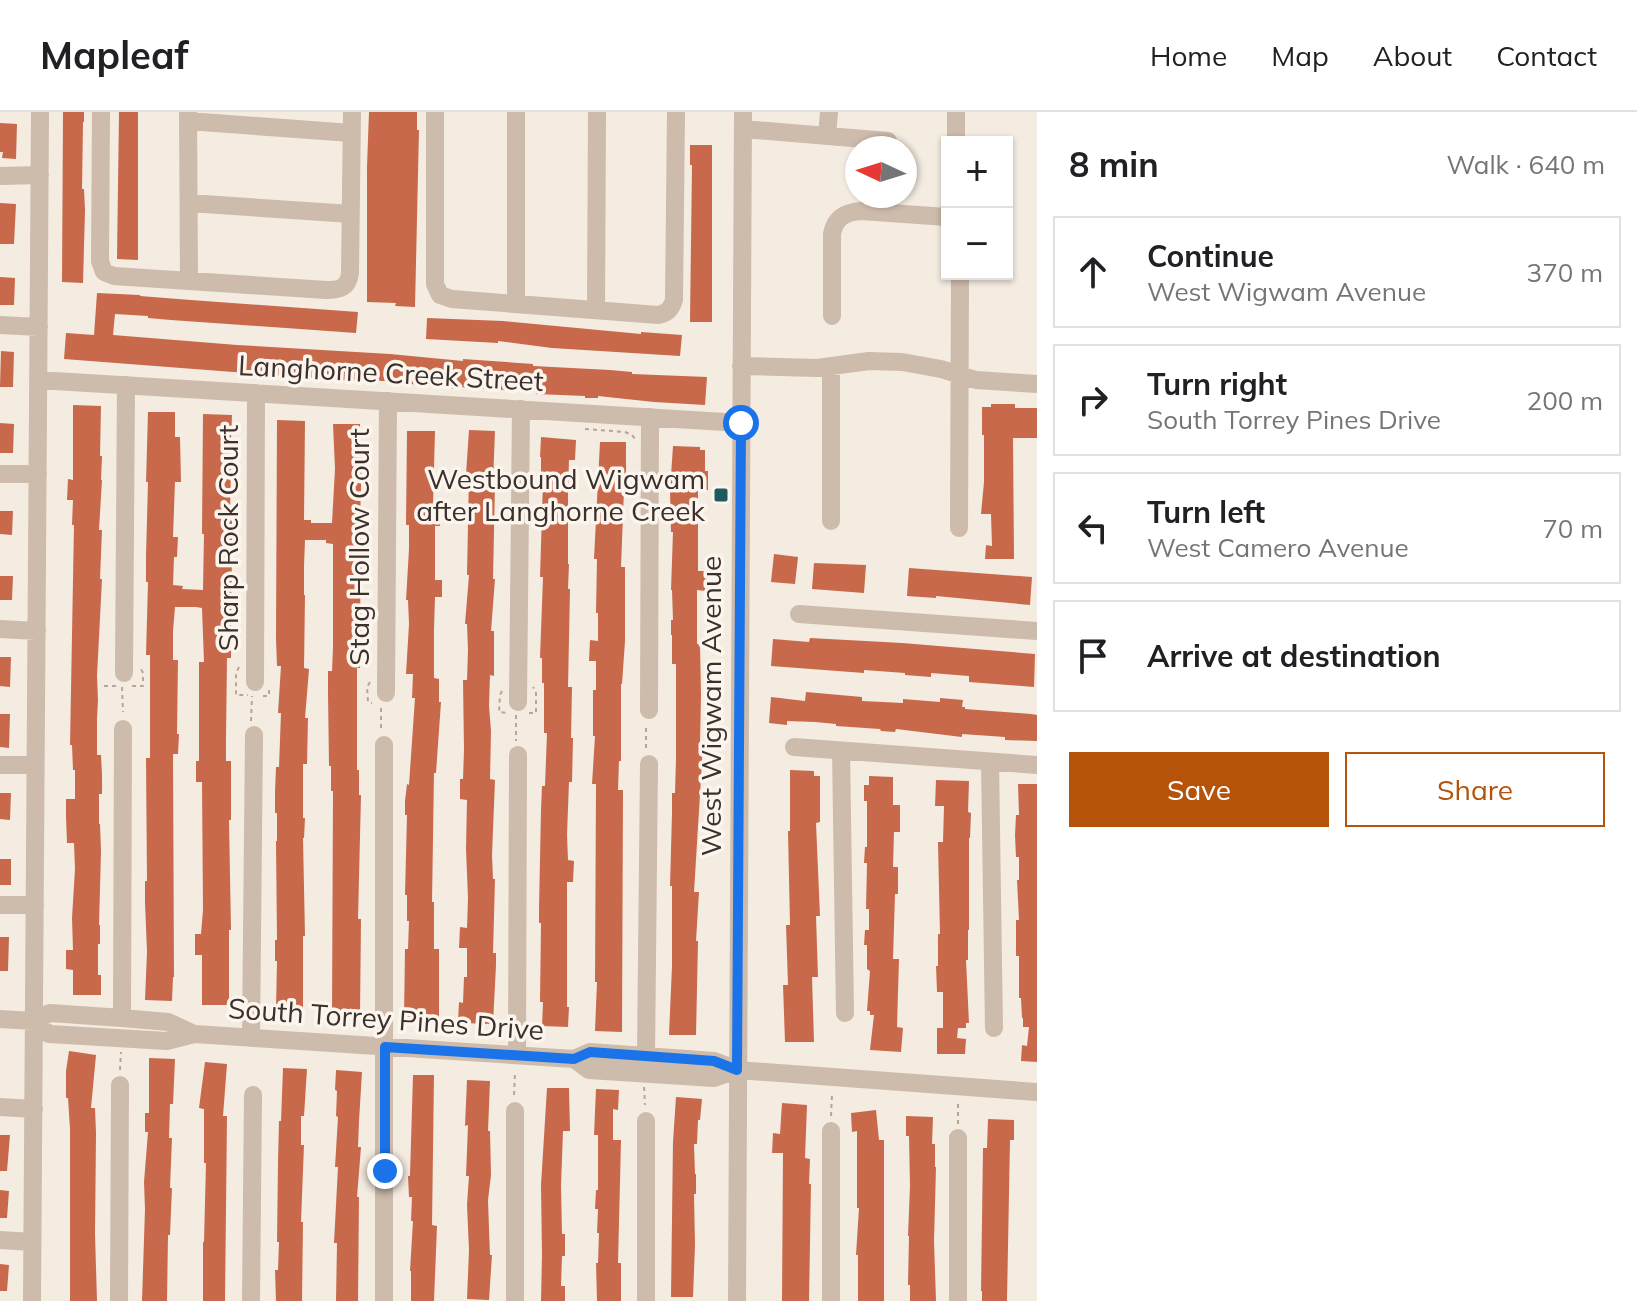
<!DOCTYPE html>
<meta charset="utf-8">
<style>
:root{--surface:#fff;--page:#f6f6f6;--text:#202124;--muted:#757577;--line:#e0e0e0;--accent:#b45309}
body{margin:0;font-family:Mulish,sans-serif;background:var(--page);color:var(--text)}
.controls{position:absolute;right:24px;top:24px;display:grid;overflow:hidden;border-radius:0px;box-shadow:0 2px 6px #0004}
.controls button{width:72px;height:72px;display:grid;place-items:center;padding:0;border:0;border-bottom:2px solid var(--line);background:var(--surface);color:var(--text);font:40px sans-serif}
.compass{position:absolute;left:845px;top:24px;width:72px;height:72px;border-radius:50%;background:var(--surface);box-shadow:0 2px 6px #0004;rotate:274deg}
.stop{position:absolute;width:24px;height:24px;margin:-18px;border:6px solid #1a73e8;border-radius:50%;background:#fff}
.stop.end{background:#1a73e8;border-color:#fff;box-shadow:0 2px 8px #0008}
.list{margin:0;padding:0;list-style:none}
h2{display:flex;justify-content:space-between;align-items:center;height:104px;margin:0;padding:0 32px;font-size:34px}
h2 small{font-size:26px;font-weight:400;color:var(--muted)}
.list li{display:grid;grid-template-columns:52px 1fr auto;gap:24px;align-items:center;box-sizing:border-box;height:112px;margin:0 16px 16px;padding:0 16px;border:2px solid var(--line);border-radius:0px}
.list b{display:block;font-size:30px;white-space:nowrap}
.list p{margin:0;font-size:26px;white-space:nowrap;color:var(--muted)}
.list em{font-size:26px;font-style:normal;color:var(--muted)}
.actions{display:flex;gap:16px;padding:24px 32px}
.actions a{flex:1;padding:18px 0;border:2px solid var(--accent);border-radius:0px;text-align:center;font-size:28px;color:var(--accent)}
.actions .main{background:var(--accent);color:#fff}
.icon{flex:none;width:44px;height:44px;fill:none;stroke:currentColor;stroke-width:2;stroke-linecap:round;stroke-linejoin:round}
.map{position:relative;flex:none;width:1037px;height:1189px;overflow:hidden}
header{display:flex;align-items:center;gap:48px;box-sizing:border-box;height:112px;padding:0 40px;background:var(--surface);border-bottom:2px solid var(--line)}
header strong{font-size:38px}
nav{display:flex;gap:44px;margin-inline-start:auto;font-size:28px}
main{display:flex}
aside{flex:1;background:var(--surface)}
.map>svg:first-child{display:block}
</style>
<header>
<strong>Mapleaf</strong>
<nav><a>Home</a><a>Map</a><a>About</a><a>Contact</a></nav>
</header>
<main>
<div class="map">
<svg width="1037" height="1189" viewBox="0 0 1037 1189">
<rect width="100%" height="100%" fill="#f4ebe1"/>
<path fill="#c8694b" d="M63,0H84V10H83L82,77H84L85,98L83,171L62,170Z
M119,0H138V148L117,147Z
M369,0H417V18H419L415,195L395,194L396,191L367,190V55Z
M0,11L17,12L16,47L2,46L3,40H0Z
M690,33H712V210H690L692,53H690Z
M0,91L16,92L14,132H0Z
M0,165L15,166L14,193H0Z
M97,181L140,183V184L191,188L358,200L356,221L171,208L148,206V204L115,202L113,223L237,233L390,242L463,249V247L533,252V254L610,258L632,260V262L707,265L705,293L654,290L598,284V286H585V284L536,282V280L458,275L457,277L384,269L334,268L285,263V264L64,247L66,221L94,223Z
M427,206L503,209L641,222V220L682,223L680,244L552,236L498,229V231L426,227Z
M1,239L14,240L13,275H0Z
M991,292H1015V296H1037V326H1013L1014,447H985L986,433L992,434L991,402H981L984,370V323H982V295H991Z
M73,293L101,294L100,344H102L101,368H102L99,418H102L100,467H102L97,564L98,588L97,607V643H101L102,663V682H99V712H100L101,739L99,813H100V832H98V863H101V883H73V858L66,857V838H73L72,806L75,757L74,731H67L66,705V687H75V658H73L72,633H70L74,413H72L73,388H67L68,367L73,368Z
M148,300H175V325H180L181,370H175L173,425H178L177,445H174L173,473L183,474L182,477L203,478L204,422H202L203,302L232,303L230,352L231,353L230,402H232V427L231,546H227L226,626V649H231V708H229L231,818H229V893H202V843H195V822H201L203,798L202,670H196V649H199V550H204L202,496L196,495H175L173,519V548H178L177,622H179L178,642H173L174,865H173L172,889L145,888L147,840L145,790V769H147L146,646H150V543H146L148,470H146V444L148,370H146Z
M277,308L305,309L304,408H311V411H332L335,357L333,312H360V337H362L360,411L362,471H360L361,531L360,556H357V658H359V683H361L358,807H361L360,902H332L333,679H331V654H329L328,580V559H332L333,535V432L326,431V428H305L304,454V483H305L304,556L309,557L305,606H308L307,652H303V706H305L304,726H303L305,824H303V898L276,897L277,849H275V828H277L276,729H277V701H275V680L276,655H279L281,601H278L281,554H277L276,527Z
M0,311L14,312L13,341H0Z
M469,318L495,319L493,371H495L493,467H495L491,519H494V564L490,563L489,594L491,619L490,667L495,668L492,743L493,767H495L493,841H496V853L493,912L458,911L459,890L463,891L464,865H467V836H459L460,815L467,816L468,786L466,737L467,688L460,687V667H463L464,638L463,568H467L468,538L467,512H465L469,463H467L469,362H466Z
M407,319H435L433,393L441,394L440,414H435V468H442V485H435L434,517V566L439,567V590H441L436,661H434L432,790H434V837H439V908L404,907L405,837H408L409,809H407V783H405L407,703H405V689L407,672L409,673L415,586H412L413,562H406L409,512L408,488H406L409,437V413H406Z
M541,325L576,328L575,348H569L568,378V452H569L568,477H570L568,575H572L571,626H573L572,670H569L567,723L568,748L574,749L573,770H567V895H569L568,915L542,914L543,890H540L541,811H539V797L541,698L542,674H545L547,621H544V571H542V546H540L543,465H540L543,369H541V345H540Z
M600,330H626V377H624L621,455H625V529L622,572H621V649H619L618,678H623L622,920L595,919L597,870H595L596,672H592L595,624H593V578H596V549H589L590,528L598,529V501H596L597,447H594Z
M673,334L700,335V338H705V359H708V378H698V459H707L706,479L697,478V532H700L701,583L700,631H702V650L694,780H699L696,829H698L696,923H669L672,854V774H670L672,701V681H675L676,647V552H672V523H671V508H673L672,478H671L673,420H671L670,378Z
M0,399H13L12,423L0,422Z
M774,442L798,445L795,472L771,470Z
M814,451L866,453L864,481L812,477Z
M909,456L1032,465L1030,493L936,484V486L907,484Z
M0,464H13L12,488H0Z
M810,526L902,531L1035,542L1034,575L969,570V564L931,561V565L905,563V561L864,558V561L771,554L773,527L809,530Z
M0,545H11L10,575L0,574Z
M806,580L862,585V589L903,591V587L940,590V586L963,588L962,595H965V597L1031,602L1037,603V629L1005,628V625L962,622V625L896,617L895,620L881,619L880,617L836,614V612L815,610L787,609V613L769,611L771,585L805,589Z
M0,602H10L9,636L0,635Z
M790,658L814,659V664H820V710L816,711L820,804H816L818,865H812L814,930H785L783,873H788L786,813H790L788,719H790Z
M869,664L893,665V693H900V720H894L893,755H898V782H895L893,847H899L897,915L903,916L901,940L870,938L874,903H870V899H867L870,859L867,857V833H864L865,818H869V797H866L867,751H864L865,735H867V689H864V673H869Z
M936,668L969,669L968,700L971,701L970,726H969V818H968V848H966L969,911H966V916H958L957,926L966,927L965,942H937V916H943V880H937L936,854H938V822H940L938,730H943L944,694H935Z
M1018,672H1037V950L1021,949L1022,933L1027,934L1029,915H1023V906H1022L1021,886H1019V844H1016V808H1019L1017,768H1019V745H1016L1015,723L1016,703H1019Z
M0,681H11L10,708L0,707Z
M0,747H11V773H0Z
M0,825H9L8,859H0Z
M69,939L96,943L91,996H95L96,1021L95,1122L97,1189H70V1017L68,986H66V959Z
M149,946L175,947L173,992H170L169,1026H172L170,1076H172L170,1123H168L167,1189H142L145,1097L144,1070L148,1020H145V1001H149Z
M205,950L227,952L223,1004H227L225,1189H203V1130H204L206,1051H204V997L199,996Z
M283,956L307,957L304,1004H301V1033H304L301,1110H303L302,1189H276L275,1158H278L279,1130H277L278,1050L279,1009H281Z
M336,958L362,960L359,1009L358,1035H361L357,1085H359L358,1189H336L337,1131H334L338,1055H335L338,1005L336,1004L337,979L335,978Z
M413,963H434L432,1113L437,1114L434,1189H411V1159H410L413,1109H411L412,1085H409L408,1064H410Z
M467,968L490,969L488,1019H490L491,1063L488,1088L489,1117L490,1143H492L489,1188L467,1187L469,1138L467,1093L469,1064H466L468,1013L465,1014Z
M547,976H569L570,1019H563L561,1074L562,1122H565V1144H562L561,1174H565V1189H541L542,1143L541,1073Z
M596,977L619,978L618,998L613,997V1028H621L618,1151H621V1189H597L596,1151H598L599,1121H597L598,1097H595L596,1078H598V1023H594Z
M676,985L702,987L700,1008H698L697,1032H694L695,1062H696V1082H694L695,1133L693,1185H671L673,1030Z
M782,991L807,993L805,1046L810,1047L809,1072H811L809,1189H782L783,1041H772L773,1021L780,1022Z
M876,998L879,1028H884V1189H858V1143H856L859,1096H857V1019L852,1020L851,1001Z
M906,1004L933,1005L932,1032H935V1055H936L934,1129L936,1189H910V1173H908L909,1124H908L910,1074L909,1024H906Z
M988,1007L1014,1008V1028H1010L1007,1189H982V1179H981L983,1036H987Z
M0,1023H10L7,1059H0Z
M0,1078L9,1079L7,1106H0Z
M0,1152L9,1153L7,1179H0Z"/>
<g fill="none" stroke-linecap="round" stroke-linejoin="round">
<path stroke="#b9a596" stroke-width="2" stroke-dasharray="4 4" stroke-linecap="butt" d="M585,317L625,320L632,323L635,327
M239,555L236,561V583H248
M370,570L367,575L368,590L372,591
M104,574H117
M132,574H143V561L141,557
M122,575L123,600
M502,579L500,583L499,600L507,601
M263,584H269V577
M381,596V618
M529,601H536V580L533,575
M516,603V629
M251,609L252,584
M646,636V614
M120,958L121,940
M644,975L645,993
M514,983L515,961
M831,1004L832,983
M958,1012V992"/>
<path stroke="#cdbbac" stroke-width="18" d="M101,0L100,149L104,160L114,164L326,178C340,178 348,176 350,161L352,0
M188,0L189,169
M435,0V172L440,183L452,187L658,203C668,201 671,197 674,188L676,0
M516,0V192
M188,9L351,21
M743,17L888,29
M827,24L829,0
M956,30V0
M0,64L40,63
M189,91L351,102
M596,198L597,0
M832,204V122C835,106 845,100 861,99L947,105
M0,213L39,215
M741,254L817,256L869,249L902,250L941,257L976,268L1037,272
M831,254V409
M38,268L741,311
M0,362H38
M959,416L960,162
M799,502L1037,519
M0,517L37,519
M124,561L126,273
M255,570L256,281
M386,581L388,289
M518,590L521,297
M649,598L650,305
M794,635L1037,653
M841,639L845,901
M990,650L994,916
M0,653H35
M0,793H35
M122,906L123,617
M0,907L33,909L50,901L122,906L168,910L194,922
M33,909L49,922L167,929L194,922L574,947L590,940L714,949L737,958L1037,980
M251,926L254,623
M517,943L518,643
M646,944L649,652
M574,947L589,958L714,966L737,958
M0,995L34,997
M958,1026V1189
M0,1128L32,1130
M32,1189L40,0
M119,1189L120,973
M251,1189L253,983
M384,1189V633
M515,1189V999
M646,1189V1009
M737,1189L743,0
M831,1189V1019"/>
</g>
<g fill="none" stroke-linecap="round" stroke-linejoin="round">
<path stroke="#1a73e8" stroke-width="10" d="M385,1059V935L574,947L590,940L714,949L737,958L741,311"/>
</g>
<rect fill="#1f5a5e" stroke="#fbf5ee" stroke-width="3" x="713" y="375" width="16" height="16" rx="4"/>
<g text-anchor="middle" stroke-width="7" stroke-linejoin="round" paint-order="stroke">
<g font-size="28" fill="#3b302b" stroke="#fbf5ee">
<text transform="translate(391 261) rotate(3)" y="10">Langhorne Creek Street</text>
<text transform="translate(228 426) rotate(-90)" y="10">Sharp Rock Court</text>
<text transform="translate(359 435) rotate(-90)" y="10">Stag Hollow Court</text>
<text transform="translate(711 594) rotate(-90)" y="10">West Wigwam Avenue</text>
<text transform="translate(386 907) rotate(4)" y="10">South Torrey Pines Drive</text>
</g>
<g font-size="28" fill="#3b302b" stroke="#fbf5ee" text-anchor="end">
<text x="705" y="377">Westbound Wigwam<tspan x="705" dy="32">after Langhorne Creek</tspan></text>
</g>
</g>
</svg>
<div class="controls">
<button>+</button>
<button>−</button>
</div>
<svg class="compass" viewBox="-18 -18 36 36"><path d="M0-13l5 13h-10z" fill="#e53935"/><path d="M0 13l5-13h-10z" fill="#757577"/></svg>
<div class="stop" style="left:741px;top:311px"></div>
<div class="stop end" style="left:385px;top:1059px"></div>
</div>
<aside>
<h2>8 min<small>Walk · 640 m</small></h2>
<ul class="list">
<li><svg class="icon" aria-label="ahead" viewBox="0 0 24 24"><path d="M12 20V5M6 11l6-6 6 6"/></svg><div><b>Continue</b><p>West Wigwam Avenue</p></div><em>370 m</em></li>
<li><svg class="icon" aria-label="right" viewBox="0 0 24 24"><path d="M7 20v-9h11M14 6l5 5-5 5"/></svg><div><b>Turn right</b><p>South Torrey Pines Drive</p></div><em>200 m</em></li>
<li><svg class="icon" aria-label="left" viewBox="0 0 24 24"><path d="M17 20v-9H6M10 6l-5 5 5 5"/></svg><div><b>Turn left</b><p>West Camero Avenue</p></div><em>70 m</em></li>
<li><svg class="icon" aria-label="arrive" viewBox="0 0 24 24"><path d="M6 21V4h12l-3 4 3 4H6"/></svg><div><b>Arrive at destination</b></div></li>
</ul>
<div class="actions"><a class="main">Save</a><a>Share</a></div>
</aside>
</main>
